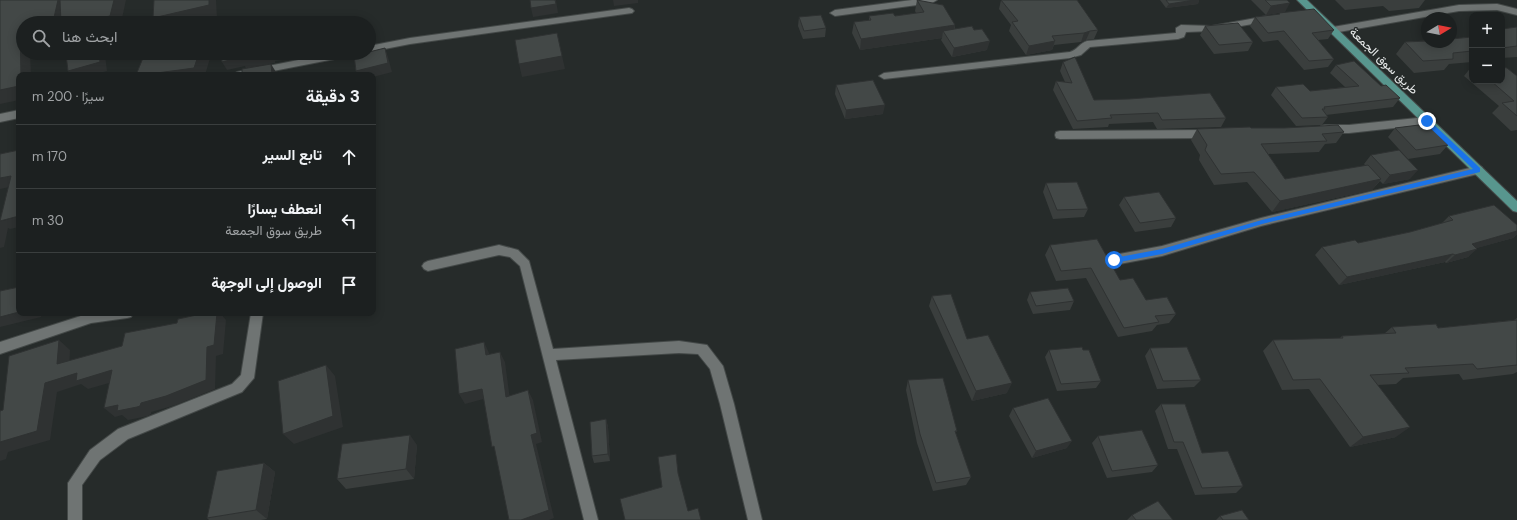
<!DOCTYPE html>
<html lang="ar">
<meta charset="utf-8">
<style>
:root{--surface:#1c2020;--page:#292d2d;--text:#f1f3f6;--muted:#a0a3a5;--line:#3a3e3e}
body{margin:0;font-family:"DM Sans",Vazirmatn,sans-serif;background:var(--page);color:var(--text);direction:rtl}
.controls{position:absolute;right:12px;top:12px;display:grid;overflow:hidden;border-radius:8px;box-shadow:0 2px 10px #0003}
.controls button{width:36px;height:36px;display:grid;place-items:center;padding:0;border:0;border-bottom:1px solid var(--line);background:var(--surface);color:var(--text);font:20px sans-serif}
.compass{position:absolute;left:1421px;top:12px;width:36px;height:36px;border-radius:50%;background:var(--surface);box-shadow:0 2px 10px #0003;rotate:80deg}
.stop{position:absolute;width:12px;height:12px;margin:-9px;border:3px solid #1a73e8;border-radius:50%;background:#fff}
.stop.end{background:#1a73e8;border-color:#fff;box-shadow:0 1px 4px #0008}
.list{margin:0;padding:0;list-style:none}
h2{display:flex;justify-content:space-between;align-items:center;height:52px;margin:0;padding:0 16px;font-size:17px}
h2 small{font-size:13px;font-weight:400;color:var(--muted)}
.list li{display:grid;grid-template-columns:26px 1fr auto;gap:12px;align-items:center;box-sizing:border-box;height:64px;padding:0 16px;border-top:1px solid var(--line)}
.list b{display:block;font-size:15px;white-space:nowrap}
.list p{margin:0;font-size:13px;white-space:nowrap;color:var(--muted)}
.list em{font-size:13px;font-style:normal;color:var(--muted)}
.icon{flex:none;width:22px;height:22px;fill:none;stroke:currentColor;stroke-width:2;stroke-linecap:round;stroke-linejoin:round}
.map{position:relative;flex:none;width:1517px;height:520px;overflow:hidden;direction:ltr}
.search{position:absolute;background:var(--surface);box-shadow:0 2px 10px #0003;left:16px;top:16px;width:360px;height:44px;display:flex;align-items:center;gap:10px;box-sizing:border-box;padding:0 14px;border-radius:22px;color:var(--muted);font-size:15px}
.panel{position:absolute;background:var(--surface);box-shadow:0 2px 10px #0003;left:16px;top:72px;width:360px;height:244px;border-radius:8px;direction:rtl}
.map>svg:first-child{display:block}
</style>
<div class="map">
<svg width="1517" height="520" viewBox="0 0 1517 520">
<rect width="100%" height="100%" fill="#262b2a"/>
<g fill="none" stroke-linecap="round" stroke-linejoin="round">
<g stroke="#434847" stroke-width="2">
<path id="minor" d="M912,0H937L932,3L835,16L830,13L835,10Z
M1497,4L1517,9V15L1497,10L1459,11L1333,33L1328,30L1333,27L1459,5Z
M629,8L632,9L634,11L632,13L410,44L369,52V46L410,38Z
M1267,16L1272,19L1270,21L1212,31L1186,32L1184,37L1178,39L1090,47L1081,55L1070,58L884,79L879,76L884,73L1070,52C1077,50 1080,43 1087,41L1176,33V28L1181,25L1212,26Z
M334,53H355L350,56L253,75H232L237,72Z
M19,110V118L0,122V114Z
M1427,117L1431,118L1432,121L1431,124L1349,133H1325L1321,132L1320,129L1321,126L1325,125H1349Z
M1209,130L1213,131L1214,134L1213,137L1209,138L1060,139L1056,138L1055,135L1056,132L1060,131Z
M1478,166L1482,167L1483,170L1482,173L1261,226L1162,256L1114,265L1110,263L1108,260L1110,257L1114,255L1162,246L1261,218Z
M499,245L518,250L529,261L553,349L679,341L707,345L723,366L734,404L762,520H748L720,404L710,369L698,354L679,353L556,360L598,520H584L520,266L510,257L499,255L428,271L424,269L422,266L424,263L428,261Z
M90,313H133L131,317L127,318L91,323L0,354V342Z
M251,313H263L254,378L242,392L128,439L100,460L82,485V520H68V483L90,450L118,429L232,384L241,375Z"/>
</g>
<g stroke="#434847" stroke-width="2">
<path id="primary" d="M1297,0H1307L1517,201V212L1513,211Z"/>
</g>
<use href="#minor" fill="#6f7473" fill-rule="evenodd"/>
<use href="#primary" fill="#58968e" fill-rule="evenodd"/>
</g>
<path fill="#3a3e3d" d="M917,0L955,25V29L987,50L952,57L941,40L942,38L860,50L852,33L854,22L869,20V16H895L916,13L915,11Z
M1001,0L1098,30L1094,39L1086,40L1081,42L1054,45L1052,50L1026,55L1009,31L1011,25L999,9Z
M1160,0H1199L1198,4L1166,8Z
M1251,0H1287L1285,12L1266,15Z
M1335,0H1425L1419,8L1389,11L1383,6L1345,10Z
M1279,13L1334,30L1328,39L1318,40L1334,59L1328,67L1304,70L1278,40L1263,42L1250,26L1255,17L1278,15Z
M799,17L826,28L825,37L803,39L798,26Z
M1205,26L1253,42L1248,51L1214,54L1200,35Z
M1517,27V57L1502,58V29Z
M1472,37V62L1449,64L1444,70L1414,73L1396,54L1405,42Z
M1063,62L1094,100L1226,118L1221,127L1157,129L1153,122L1109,124L1108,127L1073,129L1053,90L1056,81L1065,82L1060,71Z
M1336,65L1381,86L1400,98L1393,107L1326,115L1328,117L1322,125L1296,126L1271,95L1276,87L1310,91L1345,87L1330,73Z
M1472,66V81H1502L1517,76V130L1511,131L1492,113L1499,106L1464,76Z
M836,85L883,114L845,119L835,94Z
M1251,128L1344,132L1336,143L1325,144L1319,152L1268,154L1285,179L1366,166L1364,164L1371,155L1410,179L1383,184L1380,181L1372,190L1272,212L1247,182L1214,185L1199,160L1200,155L1191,140L1197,129Z
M1395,128L1448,145L1440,154L1408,159L1388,137Z
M1046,183L1088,209L1084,217L1053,219L1043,192Z
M1124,197L1176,218L1171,227L1135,232L1119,205Z
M1449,216L1517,225V234L1513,238L1476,248L1468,257L1446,263L1445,262L1339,285L1315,255L1322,247L1358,243L1410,232L1442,223Z
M1050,245L1120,280L1146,300L1176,314L1169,323L1157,325L1152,331L1118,337L1086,278L1056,281L1045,255Z
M1030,292L1074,301L1070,310L1033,314L1027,300Z
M932,296L967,339L1007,393L972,401L929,306Z
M1517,318V372L1513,374L1463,380L1459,374L1403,378L1396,384L1377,385L1396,437L1350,447L1309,389L1282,390L1263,351L1273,340L1340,338L1342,336L1384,334L1392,327L1438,328L1514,320Z
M1150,348L1201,380L1194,387L1157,389L1145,356Z
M1049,350H1083L1101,381L1096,388L1057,391L1045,357Z
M908,380L957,431L955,433L971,477L966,485L933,491L917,443L906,390Z
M1161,404L1202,453L1243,486L1236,493L1195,495L1177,449H1168L1155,411Z
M1013,408L1067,448L1032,458L1009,416Z
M606,419L608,427L610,461L594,463L592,456Z
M1098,436L1158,465L1152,472L1107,478L1092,443Z
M417,445L414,479L346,489L337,479Z
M264,463L275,472L267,519L261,520H209L207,518Z
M1132,515L1173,520H1127Z
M1220,516L1249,520H1216Z"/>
<path fill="#2f3232" d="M58,0H61L64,23H48Z
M114,0H126L121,23H73Z
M209,0H216L217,18L195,23H157L153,18Z
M556,0L558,13L533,17L531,8Z
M613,0H638V3L614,6Z
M1194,0H1199L1198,4L1166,8L1169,4Z
M1290,3L1285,12L1266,15L1271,6Z
M955,25L953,36L943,31L942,38L860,50L861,39Z
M23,27V53H30L31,75H21L20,28Z
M1090,31L1086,40L1081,42L1084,33Z
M557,33L565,69L522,77L519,64Z
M990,41L987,50L952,57L954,48Z
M1055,41L1052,50L1026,55L1029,46Z
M385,48L388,57L392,72L373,77V75H358L356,71Z
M99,53H103L105,55L107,71L92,75H71L68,71Z
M199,53H210L211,55L205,75H142Z
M270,53H306L305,57L275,61V63L246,69L245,66L227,70L222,62L241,57Z
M271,64L276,72V75H272Z
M19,86V100L0,104V90Z
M885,105L883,114L845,119L846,110Z
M1418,170L1410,179L1383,184L1390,175Z
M11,176L19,185L0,189V178Z
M1381,179L1372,190L1272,212L1280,201Z
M19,216V227L10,229L8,228L4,247L0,248V219L2,221Z
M1517,231V234L1513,238L1463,252L1472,244Z
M1477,249L1468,257L1446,263L1455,255Z
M1453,254L1445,262L1339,285L1347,277Z
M19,312V313H42L41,317L0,327V317Z
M217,313H220L226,320L223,354L216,356L215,389L176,405L151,412V414L148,416L128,420L122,415L115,417L104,408L118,405L207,347Z
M59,340L70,350L69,373L57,364Z
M484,342L489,353L491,366L486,355Z
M500,352L505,362L511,407L506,397Z
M326,365L335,376L343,427L294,444L283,434Z
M112,370L123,379L88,389L81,384L57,392L50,440L8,452L6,459L0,461V442L45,383L77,373Z
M1012,383L1007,393L972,401L976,391Z
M482,389L487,398L465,404L459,394Z
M528,390L533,400L542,442L536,444L554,518L549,520H521L531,435Z
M606,419L608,427L610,461L608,454Z
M1410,427L1396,437L1350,447L1363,437Z
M410,435L417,445L414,479L406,469Z
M1072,441L1067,448L1032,458L1036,451Z
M264,463L275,472L267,519L256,510Z"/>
<path fill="#434847" stroke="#2f3232" d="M0,0H58L53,22L48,23H23V27L20,28L21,75H19V86L0,90Z
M60,0H114L110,16L72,23H61Z
M154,0H209V5L153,18Z
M530,0H555L556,4L531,8Z
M917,0L943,5L955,25L861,39L854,22L871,20L869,16L893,13L895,16L924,12Z
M1001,0H1077L1098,30L1090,31L1084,33L1052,36L1055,41L1029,46L1012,22L1018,21Z
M1166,0H1194L1169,4Z
M1265,0H1287L1290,3L1271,6Z
M1314,9L1334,30L1312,33L1334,59L1309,61L1284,31L1268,33L1255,17L1280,14L1279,13Z
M821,15L826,28L804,31L799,17Z
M1238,23L1253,42L1219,45L1205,26Z
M972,26L974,30L982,29L990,41L954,48L943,31Z
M1517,27V46L1502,48V34H1504L1502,32V29Z
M557,33L562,56L519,64L515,40Z
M1472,37V51L1453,53V59L1423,61L1405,42L1427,41V42H1451V39Z
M385,48L388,63L356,71L354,55L364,53H369V52Z
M75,53H99L100,62L68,71L66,55Z
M145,53H199L194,68L142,75H136Z
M221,53H270V54L241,60V57L222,62Z
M1075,57L1094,100L1129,99L1210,93L1226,118L1162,120L1158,113L1110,115L1112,118L1077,121L1056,81L1072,83L1063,62Z
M1354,61L1381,86L1386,85L1400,98L1324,107L1325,109H1322L1328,117L1302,118L1276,87L1303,84L1310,91L1359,86L1336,65Z
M271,64L272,75H242V69Z
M1502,67L1507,68L1517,76V116L1502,103L1514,101L1491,81H1502Z
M873,80L885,105L846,110L836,85Z
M1427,124L1448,145L1416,150L1395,128Z
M1338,125L1344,132L1322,134L1327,141L1261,144L1285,179L1368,165L1381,179L1280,201L1254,172L1221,174L1205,150L1207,145L1197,129L1250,127L1251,128H1284Z
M19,150V216L0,221L11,176L0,178V154Z
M1399,150L1418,170L1390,175L1371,155Z
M1077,182L1088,209L1057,210L1046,183Z
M1159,192L1176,218L1140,223L1124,197Z
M1494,205L1517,225V231L1472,244L1477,249L1455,255L1453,254L1347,277L1322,247L1355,240L1358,243L1410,232L1453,220L1449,216Z
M1097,239L1120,280L1133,278L1146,300L1167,297L1176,314L1155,316L1159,322L1124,328L1091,268L1061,271L1050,245Z
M19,287V312L0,317V291Z
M1068,288L1074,301L1036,306L1030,292Z
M951,294L967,339L988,335L1012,383L976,391L932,296Z
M206,313H217L214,345L207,347L206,380L166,396L141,403L140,406L137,407L117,411L118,405L104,408L112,370L76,381L77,373L45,383L37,431L0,442V411L3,410L9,356L59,340L57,364L122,346L125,333L177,323L178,319Z
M1517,320V365L1477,369L1473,364L1405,368L1409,373L1370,375L1410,427L1363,437L1320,379L1293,380L1273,340L1343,338L1342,336L1396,333L1392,327L1436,324L1438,328Z
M484,342L486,355L500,352L506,397L528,390L537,433L531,435L549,510L521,520H509L494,446L492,447L482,389L459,394L455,349Z
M1082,347L1083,350H1089L1101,381L1061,384L1049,350Z
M1187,347L1201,380L1163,381L1150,348Z
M326,365L333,416L283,434L278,381Z
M943,378L957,431H955L971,477L936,483L920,434L908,380Z
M1048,398L1072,441L1036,451L1013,408Z
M1161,404H1185L1202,453L1228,451L1243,486L1202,488L1183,442H1174Z
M606,419L608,454L592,456L590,422Z
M1142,430L1158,465L1112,471L1098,436Z
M410,435L406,469L337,479L342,444Z
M676,454L678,473L688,511L698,508L701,520H625L620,499L662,487L658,457Z
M264,463L256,510L207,518L217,471Z
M1158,501L1173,520H1136L1132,515Z
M1242,510L1249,520H1223L1220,516Z"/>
<path fill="#1a73e8" d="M1425,120H1429L1480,168V172L1262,224L1162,254L1114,263L1111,260L1114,258L1162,249L1262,220L1473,169L1425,123Z"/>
<g text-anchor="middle" stroke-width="3" stroke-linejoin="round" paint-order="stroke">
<g font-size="12" fill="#e9ecec" stroke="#262b2a">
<text transform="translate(1384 61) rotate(44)" y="4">طريق سوق الجمعة</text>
</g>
</g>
</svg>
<div class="controls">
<button>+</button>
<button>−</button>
</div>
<svg class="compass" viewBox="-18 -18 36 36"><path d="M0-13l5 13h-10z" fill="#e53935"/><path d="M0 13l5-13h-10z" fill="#a0a3a5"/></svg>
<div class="stop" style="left:1114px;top:260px"></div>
<div class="stop end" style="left:1427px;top:121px"></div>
<div class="search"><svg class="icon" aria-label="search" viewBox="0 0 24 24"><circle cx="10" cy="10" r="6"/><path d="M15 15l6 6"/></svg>ابحث هنا</div>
<section class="panel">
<h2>3 دقيقة<small>سيرًا · 200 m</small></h2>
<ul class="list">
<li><svg class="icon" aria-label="ahead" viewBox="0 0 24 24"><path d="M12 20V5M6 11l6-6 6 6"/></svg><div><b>تابع السير</b></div><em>170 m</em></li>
<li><svg class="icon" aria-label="left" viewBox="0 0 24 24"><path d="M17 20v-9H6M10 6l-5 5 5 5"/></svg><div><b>انعطف يسارًا</b><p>طريق سوق الجمعة</p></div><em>30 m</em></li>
<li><svg class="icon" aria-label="arrive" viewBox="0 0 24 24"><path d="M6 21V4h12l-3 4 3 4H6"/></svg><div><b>الوصول إلى الوجهة</b></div></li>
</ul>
</section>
</div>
